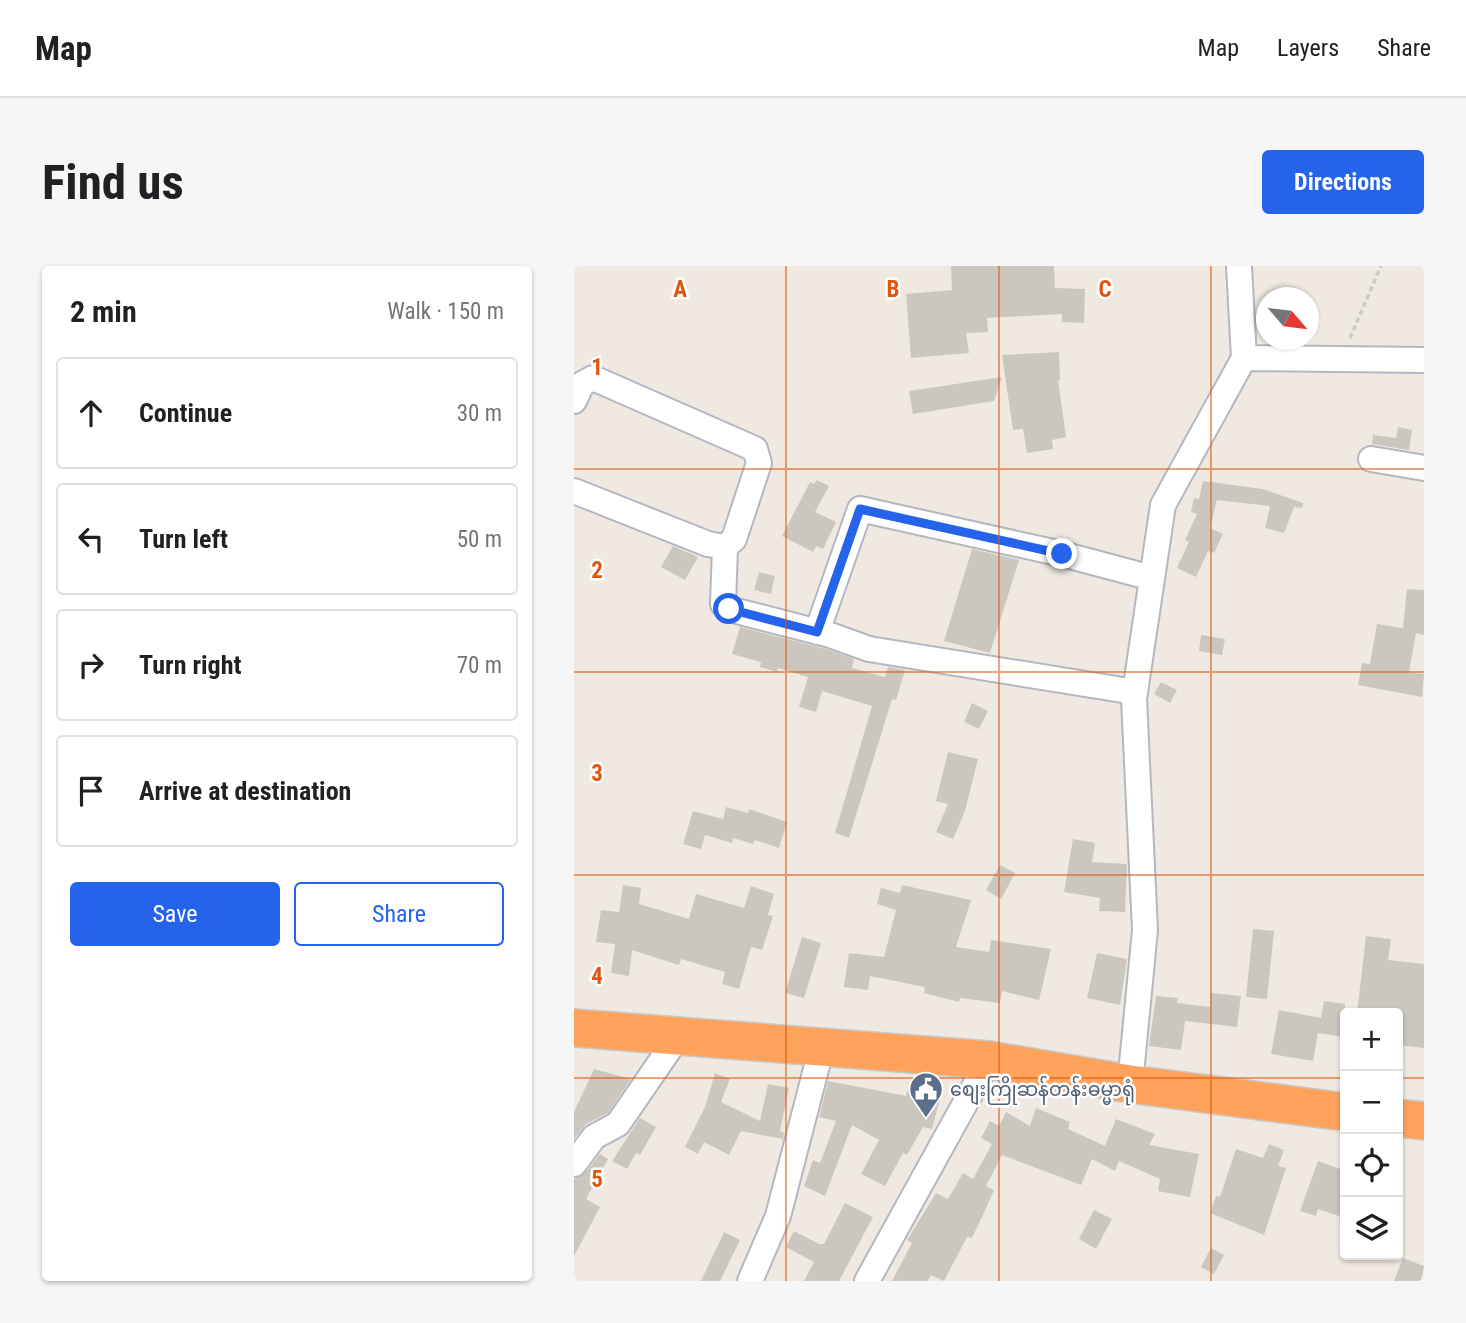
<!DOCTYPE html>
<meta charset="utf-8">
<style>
:root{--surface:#fff;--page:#f6f6f6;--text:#202124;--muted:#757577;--line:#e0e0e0;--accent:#2563eb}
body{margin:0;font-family:"Roboto Condensed","Noto Sans Myanmar",sans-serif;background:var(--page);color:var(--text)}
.controls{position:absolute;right:21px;bottom:21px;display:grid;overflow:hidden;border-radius:7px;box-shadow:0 2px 5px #0004}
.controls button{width:63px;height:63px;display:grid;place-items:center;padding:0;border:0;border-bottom:2px solid var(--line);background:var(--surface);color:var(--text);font:35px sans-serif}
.compass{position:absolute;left:682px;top:21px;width:63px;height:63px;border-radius:50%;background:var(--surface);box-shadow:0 2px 5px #0004;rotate:118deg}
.stop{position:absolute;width:21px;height:21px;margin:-16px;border:5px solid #2563eb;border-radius:50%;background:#fff}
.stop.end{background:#2563eb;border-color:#fff;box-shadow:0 2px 7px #0008}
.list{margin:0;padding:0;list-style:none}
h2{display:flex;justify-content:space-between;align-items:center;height:91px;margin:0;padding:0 28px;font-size:30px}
h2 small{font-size:23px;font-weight:400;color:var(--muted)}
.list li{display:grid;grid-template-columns:46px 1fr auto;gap:21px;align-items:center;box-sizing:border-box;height:112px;margin:0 14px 14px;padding:0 14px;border:2px solid var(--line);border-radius:7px}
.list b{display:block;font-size:26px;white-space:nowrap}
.list em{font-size:23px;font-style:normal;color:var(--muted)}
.actions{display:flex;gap:14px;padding:21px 28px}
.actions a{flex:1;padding:16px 0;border:2px solid var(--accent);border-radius:7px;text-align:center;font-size:24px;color:var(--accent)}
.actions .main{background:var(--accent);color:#fff}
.icon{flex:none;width:38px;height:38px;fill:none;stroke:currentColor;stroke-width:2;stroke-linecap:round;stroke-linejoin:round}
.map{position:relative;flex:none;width:850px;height:1015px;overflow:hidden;border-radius:7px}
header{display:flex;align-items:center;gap:42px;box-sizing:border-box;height:98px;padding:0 35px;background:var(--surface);border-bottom:2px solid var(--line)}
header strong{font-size:33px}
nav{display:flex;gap:38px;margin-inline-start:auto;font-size:24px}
.intro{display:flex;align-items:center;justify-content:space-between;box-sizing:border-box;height:168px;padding:0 42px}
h1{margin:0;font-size:49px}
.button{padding:18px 32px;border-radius:7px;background:var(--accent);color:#fff;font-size:24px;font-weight:700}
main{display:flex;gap:42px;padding:0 42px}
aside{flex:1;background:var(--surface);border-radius:7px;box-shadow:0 2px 5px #0004}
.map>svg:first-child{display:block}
</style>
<header>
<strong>Map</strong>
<nav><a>Map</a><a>Layers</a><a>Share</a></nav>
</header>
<div class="intro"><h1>Find us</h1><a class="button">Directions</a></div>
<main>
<aside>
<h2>2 min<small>Walk · 150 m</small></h2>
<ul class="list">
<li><svg class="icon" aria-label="ahead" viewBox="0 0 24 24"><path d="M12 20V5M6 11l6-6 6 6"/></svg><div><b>Continue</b></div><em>30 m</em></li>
<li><svg class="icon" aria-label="left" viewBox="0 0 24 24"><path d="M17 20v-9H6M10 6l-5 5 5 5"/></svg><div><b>Turn left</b></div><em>50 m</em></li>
<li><svg class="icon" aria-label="right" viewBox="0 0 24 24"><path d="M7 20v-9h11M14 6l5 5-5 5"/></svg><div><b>Turn right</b></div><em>70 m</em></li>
<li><svg class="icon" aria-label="arrive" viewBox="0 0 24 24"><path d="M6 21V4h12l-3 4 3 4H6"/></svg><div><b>Arrive at destination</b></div></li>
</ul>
<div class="actions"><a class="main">Save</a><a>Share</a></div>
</aside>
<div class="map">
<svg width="850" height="1015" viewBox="0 0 850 1015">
<rect width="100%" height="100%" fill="#efe9e1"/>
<path fill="#cbc7bf" d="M377,0H480L481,22L511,23L510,57L488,56V48L413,52L414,66L392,67L395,87L337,92L332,28L378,24Z
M485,86L486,114H484L492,171L478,174L479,183L453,187L449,163L439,164L428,89Z
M428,111L420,135L339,148L335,125Z
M824,161L838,164L835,184L798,178L799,169L822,172Z
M243,214L255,220L241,246L262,256L249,283L242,280L239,286L208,270L236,216L240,218Z
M629,215L689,223L729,237L728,242L720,241L710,267L691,262L696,240L643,234L636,262L649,268L640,287L634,285L622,311L603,302L615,276L611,274L623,248L617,246L620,232L625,233Z
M99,280L124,291L111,314L87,301Z
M398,283L445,294L416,387L370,375Z
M185,306L201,310L197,328L180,324Z
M833,323L850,324V369L842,367L835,406L850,408L848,431L784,419L788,397L796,398L803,358L829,362Z
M166,361L252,383L280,393L278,402L311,411L314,401L331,404L322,434L318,433L275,572L261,567L298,440L248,425L242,446L225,441L234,411L204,402L203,406L186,401L187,396L158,388Z
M627,369L651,373L648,389L625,385Z
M587,416L603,424L596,437L580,428Z
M398,437L414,445L405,463L390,456Z
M374,486L404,493L391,545L379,573L362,566L374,538L362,535Z
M152,541L174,547L175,543L213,556L205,582L181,574L179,578L159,572L158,577L131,569L127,583L109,578L119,545L149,553Z
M499,573L521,577L518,596L553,598L551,646L525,645L526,632L490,626Z
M426,599L441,607L427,633L412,624Z
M49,619L67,622L65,638L115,653L122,628L170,642L177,620L200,628L194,649L199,650L188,684L177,681L165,723L148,718L151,706L107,693L105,699L58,684L55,710L37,707L41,678L22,676L27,644L45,646Z
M328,619L397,634L382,681L415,686L417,674L477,683L465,734L428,725L426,737L386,732L385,736L350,727L351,721L296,710L294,724L270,721L275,687L310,691L322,644L303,638L307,622L326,627Z
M679,663L700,665L693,733L672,731Z
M792,670L817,673L814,694L850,698V782L824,779L827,747H783Z
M228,671L247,677L230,732L211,727Z
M523,687L553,693L546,739L513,732Z
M637,727L667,730L663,761L611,755L607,784L575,780L582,730L604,732L603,737L636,741Z
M750,735L771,738V771L744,767L739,795L697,788L705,744L747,752Z
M20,803L57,813L34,847L12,858L0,873V846Z
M141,807L156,813L147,836L186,855L194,818L215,822L206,865L210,867L209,873L167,865L155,889L130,876L124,888L111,881L131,841Z
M254,815L332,830L335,820L367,829L358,863L349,861L333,889L329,887L311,920L287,908L305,874L278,859L251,930L230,920L239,894L246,897L262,855L245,851Z
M462,842L496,856L494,863L531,880L542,853L581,868L575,879L625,888L616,931L584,925L586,913L545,895L541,905L518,893L507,919L428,889L412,920L420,924L408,951L398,972L393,971L370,1015L357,1009L353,1015H318L338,977L333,974L362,927L374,933L389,907L399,913L418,878L407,872L416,855L425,860L432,846L456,860Z
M66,852L82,861L66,889L62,887L53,903L38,895Z
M695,878L710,884L704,900L712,902L690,969L636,947L642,930L646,931L662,883L689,892Z
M26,888L34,893L12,933L26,941L0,990V913L11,907Z
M744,895L771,905V952L744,943L742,950L726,945Z
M271,937L299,951L265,1015H230L240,996L212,981L220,965L245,978H250Z
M520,944L538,953L522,983L505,973Z
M150,966L166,974L146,1015H127Z
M637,982L650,989L640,1008L627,1001Z
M829,992L850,1000L847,1015H820Z"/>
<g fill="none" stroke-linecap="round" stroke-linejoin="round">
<g stroke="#b4b7c1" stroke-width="28">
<path id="minor" d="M670,92L850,94
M0,135L8,118L19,112L181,183L185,197L160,273L151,281L149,338L155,343L256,369L295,383L561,426
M797,193L850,202
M0,225L134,278L151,281
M243,366L286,243L488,288L578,312
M556,818L571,664L560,433L589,239L670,92L665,0
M0,898L20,871L44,858L105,769
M176,1015L204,950L248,780
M293,1015L415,794"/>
</g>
<g stroke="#c9c9c9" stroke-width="40">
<path id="highway" d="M0,762L415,794L556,818L771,846
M824,852L850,855"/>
</g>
<path stroke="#c9c9c9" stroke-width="3.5" stroke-dasharray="5 3.5" stroke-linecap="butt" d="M776,72L807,0"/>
<use href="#minor" stroke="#fff" stroke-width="24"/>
<use href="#highway" stroke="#ffa35c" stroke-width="37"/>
</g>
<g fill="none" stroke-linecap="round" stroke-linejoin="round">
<path stroke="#2563eb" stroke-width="9" d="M155,343L243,366L286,243L488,288"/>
</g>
<path fill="none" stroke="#df570e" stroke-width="2" stroke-opacity="0.55" d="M212,0V1015M425,0V1015M637,0V1015M0,203H850M0,406H850M0,609H850M0,812H771M824,812H850"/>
<defs>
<g id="civic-pin" transform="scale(1.75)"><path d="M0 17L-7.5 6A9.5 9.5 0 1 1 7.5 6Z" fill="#5c6f8a" stroke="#fff"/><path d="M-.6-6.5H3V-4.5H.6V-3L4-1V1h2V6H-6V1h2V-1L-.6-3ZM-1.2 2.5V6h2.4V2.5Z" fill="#fff"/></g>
</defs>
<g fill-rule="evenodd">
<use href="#civic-pin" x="352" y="823"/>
</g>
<g text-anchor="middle" stroke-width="5" stroke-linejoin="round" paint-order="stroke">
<g font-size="19" fill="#4e5e75" stroke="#fff" text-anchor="start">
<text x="376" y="830">စျေးကြိုဆန်တန်းဓမ္မာရုံ</text>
</g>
</g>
<g font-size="23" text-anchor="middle" font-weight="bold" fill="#df570e" stroke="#fff" stroke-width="5" stroke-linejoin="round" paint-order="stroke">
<text x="106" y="31">A</text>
<text x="319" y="31">B</text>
<text x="531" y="31">C</text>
<text x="23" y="109">1</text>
<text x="23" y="312">2</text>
<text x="23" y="515">3</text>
<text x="23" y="718">4</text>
<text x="23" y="921">5</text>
</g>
</svg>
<div class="controls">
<button>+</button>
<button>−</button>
<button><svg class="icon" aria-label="locate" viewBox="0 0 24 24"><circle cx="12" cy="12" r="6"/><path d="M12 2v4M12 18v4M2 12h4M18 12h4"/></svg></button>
<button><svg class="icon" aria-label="layers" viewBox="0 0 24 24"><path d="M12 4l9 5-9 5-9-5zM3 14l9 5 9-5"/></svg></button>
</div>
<svg class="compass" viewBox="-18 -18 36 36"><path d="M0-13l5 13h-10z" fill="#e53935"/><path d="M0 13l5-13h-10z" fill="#757577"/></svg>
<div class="stop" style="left:155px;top:343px"></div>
<div class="stop end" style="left:488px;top:288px"></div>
</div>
</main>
